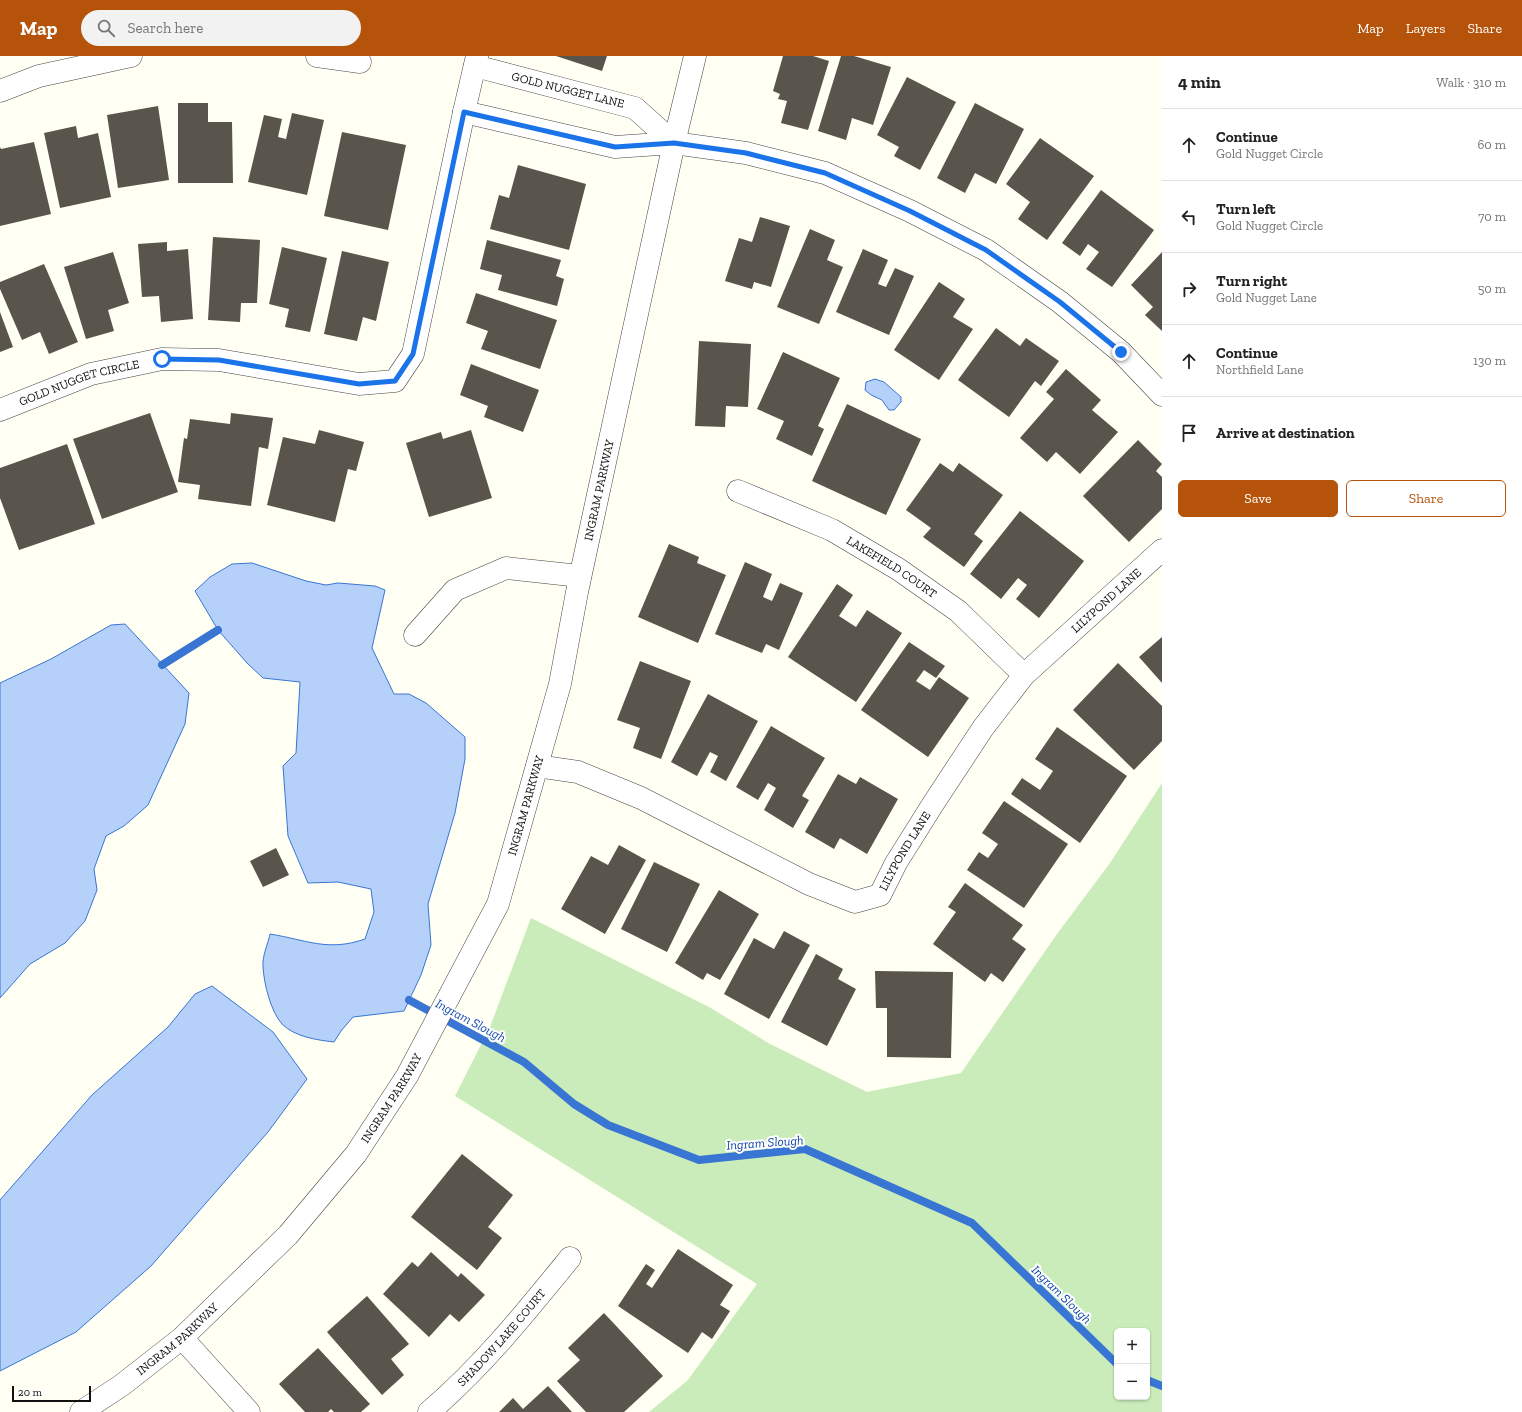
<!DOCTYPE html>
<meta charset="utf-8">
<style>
:root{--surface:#fff;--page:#f2f2f2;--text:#222;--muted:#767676;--line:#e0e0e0;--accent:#b45309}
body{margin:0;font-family:"Zilla Slab",serif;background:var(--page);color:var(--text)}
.controls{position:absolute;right:12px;bottom:12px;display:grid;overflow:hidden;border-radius:6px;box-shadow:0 1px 3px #0004}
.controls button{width:36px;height:36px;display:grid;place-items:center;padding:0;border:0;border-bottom:1px solid var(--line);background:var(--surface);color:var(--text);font:20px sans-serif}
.scale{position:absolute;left:12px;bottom:10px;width:79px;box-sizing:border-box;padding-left:4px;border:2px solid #101010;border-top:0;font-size:11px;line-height:14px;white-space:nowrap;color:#101010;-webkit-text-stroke:3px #fff;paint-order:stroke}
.stop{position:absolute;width:12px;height:12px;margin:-9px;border:3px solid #1a73e8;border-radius:50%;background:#fff}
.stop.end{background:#1a73e8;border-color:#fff;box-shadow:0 1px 4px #0008}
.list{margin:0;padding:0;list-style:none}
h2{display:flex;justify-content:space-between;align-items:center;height:52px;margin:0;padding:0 16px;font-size:17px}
h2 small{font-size:13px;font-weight:400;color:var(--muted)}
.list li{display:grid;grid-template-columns:26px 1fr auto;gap:12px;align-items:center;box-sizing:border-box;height:72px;padding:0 16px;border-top:1px solid var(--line)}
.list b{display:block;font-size:15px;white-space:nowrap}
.list p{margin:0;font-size:13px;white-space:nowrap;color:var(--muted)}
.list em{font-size:13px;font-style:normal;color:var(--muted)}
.actions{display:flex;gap:8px;padding:12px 16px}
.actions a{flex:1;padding:9px 0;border:1px solid var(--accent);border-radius:6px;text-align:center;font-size:14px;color:var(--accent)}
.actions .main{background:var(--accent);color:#fff}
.icon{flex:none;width:22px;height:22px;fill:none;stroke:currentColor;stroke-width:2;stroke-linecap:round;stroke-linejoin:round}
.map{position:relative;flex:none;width:1162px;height:1356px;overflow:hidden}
header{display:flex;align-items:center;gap:24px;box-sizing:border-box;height:56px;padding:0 20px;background:var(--accent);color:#fff}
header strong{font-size:19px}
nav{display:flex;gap:22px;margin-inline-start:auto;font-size:14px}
.search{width:280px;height:36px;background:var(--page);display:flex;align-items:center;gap:10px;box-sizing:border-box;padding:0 14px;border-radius:22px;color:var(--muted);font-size:15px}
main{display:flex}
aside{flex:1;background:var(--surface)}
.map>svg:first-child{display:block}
</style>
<header>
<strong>Map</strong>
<div class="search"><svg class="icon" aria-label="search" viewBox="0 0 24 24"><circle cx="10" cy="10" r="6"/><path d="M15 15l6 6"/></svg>Search here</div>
<nav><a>Map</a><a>Layers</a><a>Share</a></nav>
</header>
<main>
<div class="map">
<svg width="1162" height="1356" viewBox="0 0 1162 1356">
<rect width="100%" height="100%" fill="#fffff3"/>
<path fill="#c9ecba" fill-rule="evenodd" d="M1162,727V1356H649L688,1324L757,1228L455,1040L490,971L531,862L709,951L770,988L867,1036L961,1017L1057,878L1110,807ZM1117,1275H1147V1341H1117Z"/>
<path fill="#b5d1f9" stroke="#3975d3" d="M875,323L884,326L901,341V346L894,354H889L882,344L871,339L865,334L866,326Z
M252,507L306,525L326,529L338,527L375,530L385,534L372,592L394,638H409L426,647L465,681V703L455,757L428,848L431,889L421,919L404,955L353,961L341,975L334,986C317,984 295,981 282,968C271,956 264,928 263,911C262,900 268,888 270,878C307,884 328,896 365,883L374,856L371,833L338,826L308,827L288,780L283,710L296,697L300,626L263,622L247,607L218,574L195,535L210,521L232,508Z
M125,568L189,637L185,668L148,749L124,770L106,780L94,813L97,834L85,865L65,887L30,908L0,942V627L51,603L111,569Z
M212,930L273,976L307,1023L268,1076L151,1210L76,1276L0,1315V1144L92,1039L168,971L195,938Z"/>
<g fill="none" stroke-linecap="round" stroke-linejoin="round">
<path stroke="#3975d3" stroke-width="8" d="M162,609L218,574
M409,944L524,1006L574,1048L608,1069L699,1104L805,1093L972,1167L1117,1308
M1147,1324L1162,1330"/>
</g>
<path fill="#59544c" d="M556,0H607L602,15Z
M783,0H813L829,5L808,74L781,67L787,45L778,43L780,38L773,35Z
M841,0H854L891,11L873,69L852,62L846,84L818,75Z
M907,21L956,46L920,114L894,100L899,91L877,79Z
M178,47H208V66H232L233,127H178Z
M975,47L1024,73L996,128L975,117L965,137L937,122Z
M158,50L169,124L118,132L107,59Z
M292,57L324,64L307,139L248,126L264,59L282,63L278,81L286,83Z
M76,70L78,82L98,77L111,141L60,152L44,77Z
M342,76L406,89L388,174L324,160Z
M1040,82L1094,120L1047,184L1018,163L1030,146L1006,128Z
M34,86L51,158L0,170V91L1,93Z
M518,109L586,128L569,194L490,173L499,139L509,142Z
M1101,134L1154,174L1112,231L1086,213L1099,196L1088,188L1080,200L1062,187Z
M760,161L790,170L771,231L754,226L752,233L725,225L739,182L752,186Z
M810,173L835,184L827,204L843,211L819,268L777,251Z
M213,181L260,184L257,247H241L240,266L208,264Z
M487,184L561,204L556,220L564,223L557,250L498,234L502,219L480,213Z
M167,186V195L188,193L193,263L161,266L159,240L142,241L138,188Z
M282,191L327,202L310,276L285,271L289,253L269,248Z
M863,193L888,204L878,228L886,231L895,212L914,220L889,279L836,256Z
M342,195L389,206L376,265L363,261L357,285L324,278Z
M113,196L129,247L108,254L114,275L86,283L64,211Z
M1162,196V275L1145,259L1153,251L1131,229Z
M44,208L78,286L49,298L40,276L22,284L0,233V226Z
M939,226L965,243L953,261L973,273L939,324L894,294Z
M476,237L557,264L540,313L481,293L488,275L466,267Z
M0,256L13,291L0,296Z
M996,272L1020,290L1026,282L1059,305L1041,330L1035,325L1009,361L958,324Z
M699,285L751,288L748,351L726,350L725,371L695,370Z
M783,296L840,322L818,370L824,373L812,400L776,383L784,365L757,353Z
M471,308L539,334L523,376L484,361L488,350L460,339Z
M1066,313L1101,344L1092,354L1118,376L1080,418L1056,396L1047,406L1020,382L1054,343L1046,336Z
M847,348L921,383L886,459L812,425Z
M150,357L178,436L102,463L73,383Z
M231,357L273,362L268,393L259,391L251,450L198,443L200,429L178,426L184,382L187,383L190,363L230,368Z
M319,374L364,386L356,415L348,413L335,466L267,449L283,381L315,388Z
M471,374L492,442L429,461L406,387L441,376L443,383Z
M1138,384L1162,408L1156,415L1162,421V453L1129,486L1083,440Z
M67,388L95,468L19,494L0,442V412Z
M940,407L953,416L959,407L1003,439L974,478L983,485L964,511L923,481L931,472L906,454Z
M1020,455L1084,505L1039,562L1016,543L1027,529L1018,522L1001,543L970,518Z
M669,488L699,501L697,507L726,519L698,587L638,561Z
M745,506L772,518L763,541L772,545L780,527L803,537L779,594L766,588L762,597L715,578Z
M837,528L853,539L839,560L856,571L867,554L902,577L856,646L788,601Z
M1162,581V627L1139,601Z
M909,586L945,610L936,622L924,614L916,625L930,634L939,621L969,642L928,701L861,654Z
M640,605L691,625L661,703L633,692L640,672L617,664Z
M1118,607L1162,650V685L1134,714L1073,654Z
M708,638L758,665L726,725L710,716L718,700L710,696L697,720L671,706Z
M771,670L825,702L802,740L809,744L793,772L764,754L776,732L768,727L758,744L736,731Z
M1057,671L1127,720L1080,787L1011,738L1022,722L1040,734L1053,715L1035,703Z
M838,718L856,728L860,721L898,743L867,798L840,782L834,793L805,776Z
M1004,745L1068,788L1024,852L967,814L979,796L988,802L998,788L982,777Z
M619,789L646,804L605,878L561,853L591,800L608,809Z
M276,792L289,819L263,831L250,805Z
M654,806L700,828L667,896L621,873Z
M965,827L1023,869L1012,883L1026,893L1003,926L991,917L985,926L933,888L956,856L948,851Z
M719,834L759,858L720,924L707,917L703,924L675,907Z
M784,875L810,889L769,963L724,938L754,882L774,893Z
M816,898L843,913L838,923L856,933L827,990L781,966Z
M875,915L953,916L951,1002L887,1001V952H876Z
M462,1098L513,1139L488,1171L502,1182L477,1214L411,1161Z
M678,1193L733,1229L720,1249L730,1255L712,1283L702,1276L688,1297L618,1250L646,1208L655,1214L646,1228L652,1232Z
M431,1196L458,1221L461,1217L485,1239L459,1266L450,1258L429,1281L383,1238L412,1206L418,1211Z
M367,1240L409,1288L391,1303L404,1319L382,1339L327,1276Z
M604,1257L663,1320L624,1356H586L557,1325L580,1304L568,1292Z
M318,1292L370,1348L361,1356H334L331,1353L328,1356H305L279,1328Z
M548,1330L572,1356H499L513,1342L523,1353Z"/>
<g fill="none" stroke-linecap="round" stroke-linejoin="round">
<g stroke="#434343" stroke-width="23">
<g id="minor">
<path d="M317,0L360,6"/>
<path d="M0,35L39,20L131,0"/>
<path d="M464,56L615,91L674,87L635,52L475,10"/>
<path d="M674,87L746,97L825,117L910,155L986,194L1060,246L1121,296L1162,339"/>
<path id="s1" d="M0,354L91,318L162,303L219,304L359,328L395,325L413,298L464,56L477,0"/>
<path id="s2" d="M738,435L832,474L898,513L958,555L1024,619"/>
<path d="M415,579L455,534L506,512L580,520"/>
<path id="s3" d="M537,710L578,716L641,742L809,828L855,846L880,839L896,807L933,748L983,672L1024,619L1162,494"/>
<path d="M182,1282L249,1356"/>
<path id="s4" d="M81,1356L122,1329L182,1282L288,1179L356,1098L407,1020L498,848L560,628L577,536L674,87L695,0"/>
<path id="s5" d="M429,1356C482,1311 526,1256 570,1202"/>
</g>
</g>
<use href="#minor" stroke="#fff" stroke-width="22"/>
</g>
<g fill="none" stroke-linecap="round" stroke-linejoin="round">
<path stroke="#1a73e8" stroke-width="5" d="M162,303L219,304L359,328L395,325L413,298L464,56L615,91L674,87L746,97L825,117L910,155L986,194L1060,246L1121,296"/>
</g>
<g text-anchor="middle" stroke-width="4" stroke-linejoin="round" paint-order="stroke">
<g font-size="12" fill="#101010" stroke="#fff">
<text transform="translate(568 34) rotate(14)" y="4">GOLD NUGGET LANE</text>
<text dy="4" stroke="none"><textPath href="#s1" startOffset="84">GOLD NUGGET CIRCLE</textPath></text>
<text dy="4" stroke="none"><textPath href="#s4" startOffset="1093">INGRAM PARKWAY</textPath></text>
<text dy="4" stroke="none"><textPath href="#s2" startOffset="172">LAKEFIELD COURT</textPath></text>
<text dy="4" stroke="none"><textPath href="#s3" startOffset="748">LILYPOND LANE</textPath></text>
<text dy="4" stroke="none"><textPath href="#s4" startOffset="769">INGRAM PARKWAY</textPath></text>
<text dy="4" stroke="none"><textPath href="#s3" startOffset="424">LILYPOND LANE</textPath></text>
<text dy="4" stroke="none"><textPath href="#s4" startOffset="445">INGRAM PARKWAY</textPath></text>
<text dy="4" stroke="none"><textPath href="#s5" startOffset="104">SHADOW LAKE COURT</textPath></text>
<text dy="4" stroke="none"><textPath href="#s4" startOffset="121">INGRAM PARKWAY</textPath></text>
</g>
<g font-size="13" font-style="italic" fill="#1247a9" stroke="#fff">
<text transform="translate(471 964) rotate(28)" y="5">Ingram Slough</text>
<text transform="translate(765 1086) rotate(-4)" y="5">Ingram Slough</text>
<text transform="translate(1062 1238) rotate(44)" y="5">Ingram Slough</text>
</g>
</g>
</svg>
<div class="controls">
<button>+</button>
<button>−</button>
</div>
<div class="scale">20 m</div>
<div class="stop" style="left:162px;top:303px"></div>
<div class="stop end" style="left:1121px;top:296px"></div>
</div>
<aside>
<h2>4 min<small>Walk · 310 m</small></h2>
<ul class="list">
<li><svg class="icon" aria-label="ahead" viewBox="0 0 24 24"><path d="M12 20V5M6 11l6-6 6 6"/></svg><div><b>Continue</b><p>Gold Nugget Circle</p></div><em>60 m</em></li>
<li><svg class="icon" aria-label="left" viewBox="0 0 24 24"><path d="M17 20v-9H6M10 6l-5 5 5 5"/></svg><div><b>Turn left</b><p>Gold Nugget Circle</p></div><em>70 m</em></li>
<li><svg class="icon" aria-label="right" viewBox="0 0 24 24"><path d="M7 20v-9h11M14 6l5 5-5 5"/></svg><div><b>Turn right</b><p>Gold Nugget Lane</p></div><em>50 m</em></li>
<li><svg class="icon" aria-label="ahead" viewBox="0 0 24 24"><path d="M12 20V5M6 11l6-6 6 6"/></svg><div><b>Continue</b><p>Northfield Lane</p></div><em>130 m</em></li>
<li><svg class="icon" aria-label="arrive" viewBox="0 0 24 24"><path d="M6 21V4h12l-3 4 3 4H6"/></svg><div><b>Arrive at destination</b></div></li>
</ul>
<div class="actions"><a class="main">Save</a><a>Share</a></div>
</aside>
</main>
